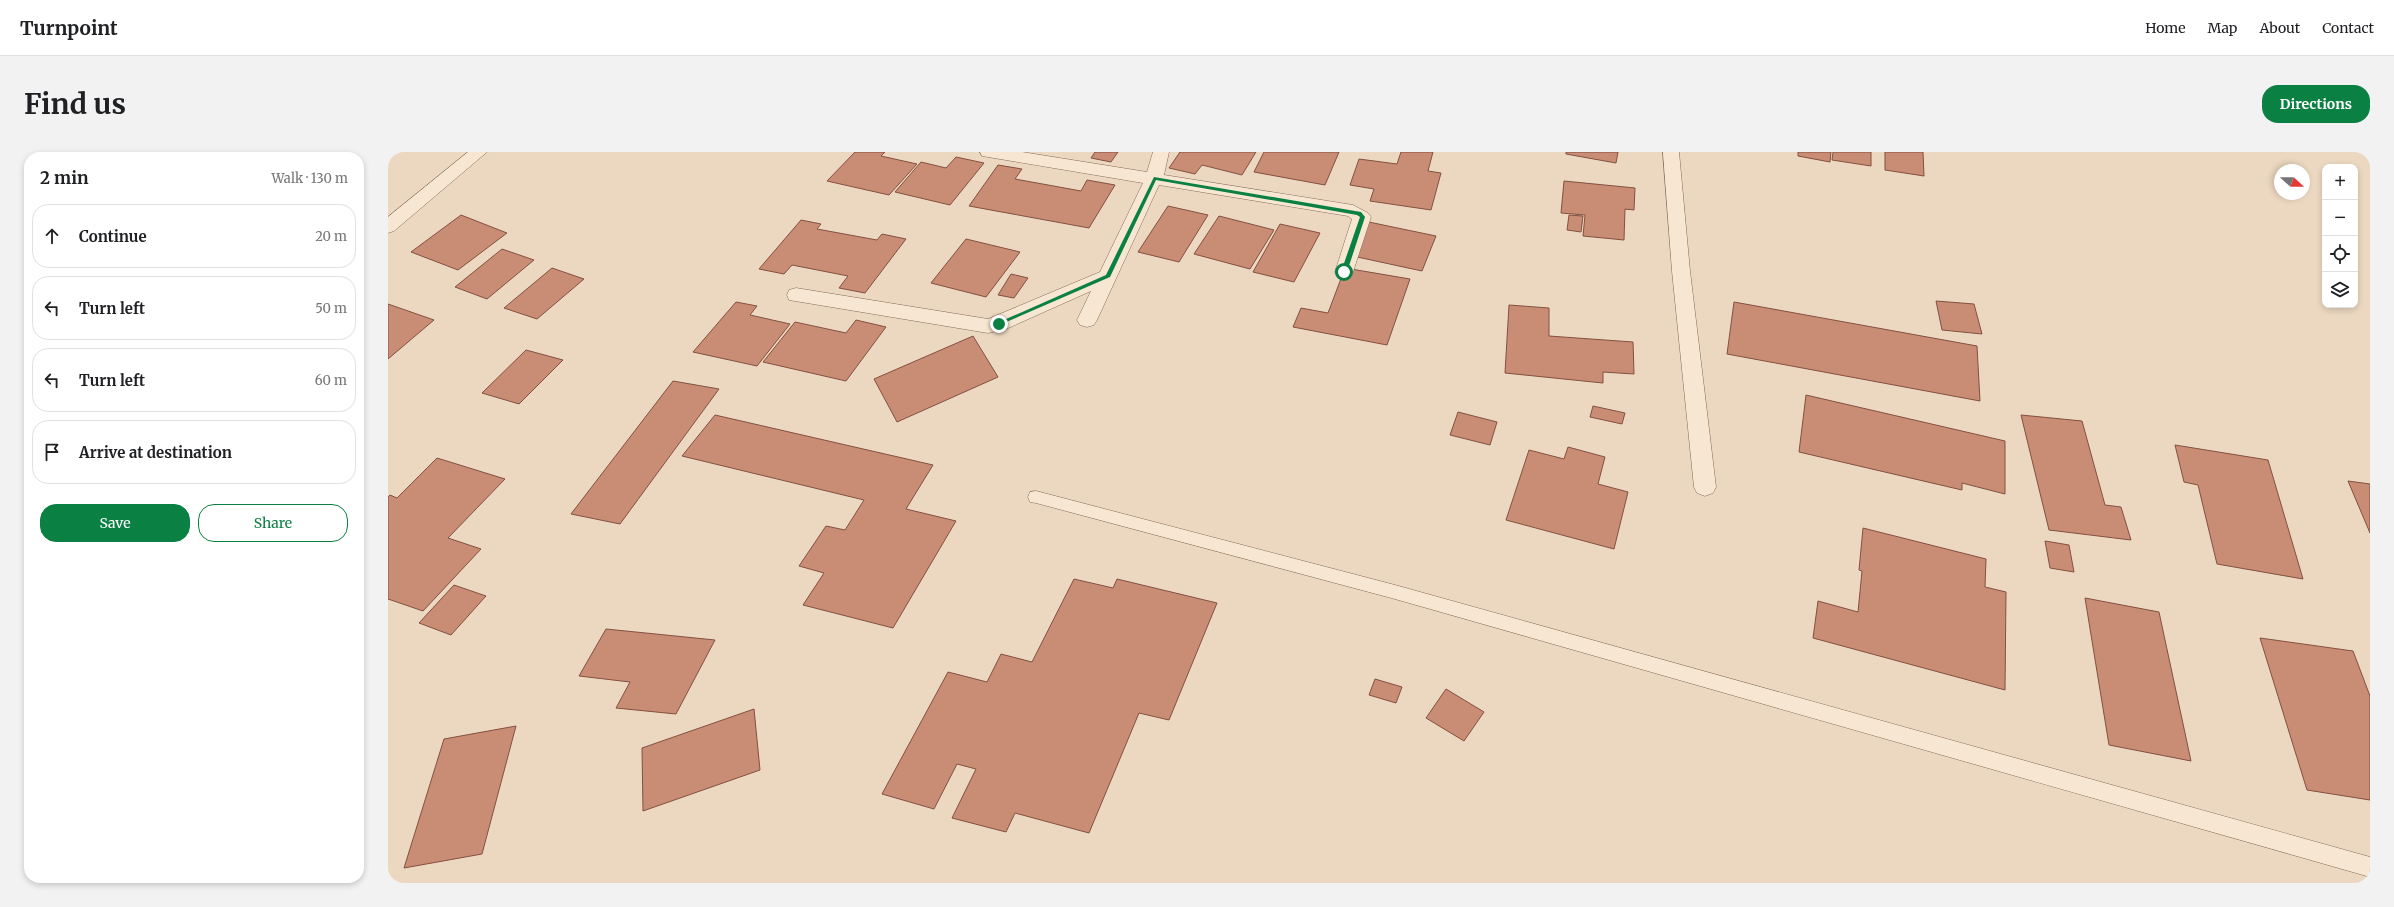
<!DOCTYPE html>
<meta charset="utf-8">
<style>
:root{--surface:#fff;--page:#f2f2f2;--text:#202124;--muted:#757577;--line:#e0e0e0;--accent:#0b8043}
body{margin:0;font-family:Merriweather,serif;background:var(--page);color:var(--text)}
.controls{position:absolute;right:12px;top:12px;display:grid;overflow:hidden;border-radius:8px;box-shadow:0 2px 6px #0003}
.controls button{width:36px;height:36px;display:grid;place-items:center;padding:0;border:0;border-bottom:1px solid var(--line);background:var(--surface);color:var(--text);font:20px sans-serif}
.compass{position:absolute;left:1886px;top:12px;width:36px;height:36px;border-radius:50%;background:var(--surface);box-shadow:0 2px 6px #0003;rotate:111deg}
.stop{position:absolute;width:12px;height:12px;margin:-9px;border:3px solid #0b8043;border-radius:50%;background:#fff}
.stop.end{background:#0b8043;border-color:#fff;box-shadow:0 1px 4px #0008}
.list{margin:0;padding:0;list-style:none}
h2{display:flex;justify-content:space-between;align-items:center;height:52px;margin:0;padding:0 16px;font-size:17px}
h2 small{font-size:13px;font-weight:400;color:var(--muted)}
.list li{display:grid;grid-template-columns:26px 1fr auto;gap:12px;align-items:center;box-sizing:border-box;height:64px;margin:0 8px 8px;padding:0 8px;border:1px solid var(--line);border-radius:16px}
.list b{display:block;font-size:15px;white-space:nowrap}
.list em{font-size:13px;font-style:normal;color:var(--muted)}
.actions{display:flex;gap:8px;padding:12px 16px}
.actions a{flex:1;padding:9px 0;border:1px solid var(--accent);border-radius:16px;text-align:center;font-size:14px;color:var(--accent)}
.actions .main{background:var(--accent);color:#fff}
.icon{flex:none;width:22px;height:22px;fill:none;stroke:currentColor;stroke-width:2;stroke-linecap:round;stroke-linejoin:round}
.map{position:relative;flex:none;width:1982px;height:731px;overflow:hidden;border-radius:16px}
header{display:flex;align-items:center;gap:24px;box-sizing:border-box;height:56px;padding:0 20px;background:var(--surface);border-bottom:1px solid var(--line)}
header strong{font-size:19px}
nav{display:flex;gap:22px;margin-inline-start:auto;font-size:14px}
.intro{display:flex;align-items:center;justify-content:space-between;box-sizing:border-box;height:96px;padding:0 24px}
h1{margin:0;font-size:28px}
.button{padding:10px 18px;border-radius:16px;background:var(--accent);color:#fff;font-size:14px;font-weight:700}
main{display:flex;gap:24px;padding:0 24px}
aside{flex:1;background:var(--surface);border-radius:16px;box-shadow:0 2px 6px #0003}
.map>svg:first-child{display:block}
</style>
<header>
<strong>Turnpoint</strong>
<nav><a>Home</a><a>Map</a><a>About</a><a>Contact</a></nav>
</header>
<div class="intro"><h1>Find us</h1><a class="button">Directions</a></div>
<main>
<aside>
<h2>2 min<small>Walk · 130 m</small></h2>
<ul class="list">
<li><svg class="icon" aria-label="ahead" viewBox="0 0 24 24"><path d="M12 20V5M6 11l6-6 6 6"/></svg><div><b>Continue</b></div><em>20 m</em></li>
<li><svg class="icon" aria-label="left" viewBox="0 0 24 24"><path d="M17 20v-9H6M10 6l-5 5 5 5"/></svg><div><b>Turn left</b></div><em>50 m</em></li>
<li><svg class="icon" aria-label="left" viewBox="0 0 24 24"><path d="M17 20v-9H6M10 6l-5 5 5 5"/></svg><div><b>Turn left</b></div><em>60 m</em></li>
<li><svg class="icon" aria-label="arrive" viewBox="0 0 24 24"><path d="M6 21V4h12l-3 4 3 4H6"/></svg><div><b>Arrive at destination</b></div></li>
</ul>
<div class="actions"><a class="main">Save</a><a>Share</a></div>
</aside>
<div class="map">
<svg width="1982" height="731" viewBox="0 0 1982 731">
<rect width="100%" height="100%" fill="#ecd8c0"/>
<path fill="#c98d76" stroke="#83503f" d="M467,0H497L493,4L529,12L501,43L439,29Z
M707,0H730L723,10L703,6Z
M792,0H868L854,23L814,13L807,22L781,16Z
M876,0H951L937,33L866,20Z
M1013,0H1045L1040,19L1053,21L1043,58L982,49L986,37L962,33L971,7L1009,12Z
M1178,0H1230L1228,11L1178,2Z
M1410,0H1443L1442,10L1410,4Z
M1445,0H1483V14L1444,8Z
M1497,0H1535L1536,24L1497,18Z
M568,5L596,11L562,53L507,40L533,10L558,16Z
M610,13L634,17L627,27L693,39L699,28L727,33L701,76L581,54Z
M1176,29L1247,36L1246,58L1237,57L1236,88L1195,84L1197,63L1173,61Z
M780,54L820,63L791,110L750,100Z
M73,63L119,81L70,118L23,100Z
M1181,63L1195,64L1193,80L1179,78Z
M831,64L886,78L862,117L806,102Z
M413,68L433,72L429,77L489,88L494,82L518,87L477,141L451,136L460,124L404,113L396,122L371,117Z
M976,69L1048,84L1034,119L960,103Z
M892,72L932,81L906,130L865,120Z
M578,87L632,100L598,145L543,131Z
M114,97L146,108L99,147L67,135Z
M164,116L196,127L149,167L116,156Z
M957,116L1022,127L999,193L905,175L913,156L940,161Z
M623,122L640,126L626,146L610,143Z
M1548,149L1586,152L1594,182L1554,178Z
M348,150L369,154L362,163L402,172L369,214L305,200Z
M1346,150L1589,194L1592,249L1339,202Z
M0,152L46,168L0,207Z
M1121,153L1161,156V184L1245,190L1246,222L1215,220V231L1117,221Z
M468,168L498,175L458,229L375,210L407,170L458,181Z
M585,184L610,225L509,270L486,227Z
M138,198L175,208L131,252L94,241Z
M285,229L331,237L232,372L183,362Z
M1418,243L1617,289V342L1574,331V338L1411,300Z
M1205,254L1237,261L1234,272L1202,265Z
M1070,260L1109,270L1102,293L1062,283Z
M327,263L545,313L518,357L568,369L505,476L415,453L436,421L411,414L438,374L457,378L476,348L294,304Z
M1633,263L1694,269L1717,353L1733,355L1743,388L1661,378Z
M1787,293L1880,308L1915,427L1829,412L1810,333L1796,330Z
M1180,295L1217,305L1210,332L1240,340L1226,397L1118,368L1141,298L1176,307Z
M49,306L117,327L60,386L93,397L35,459L0,447V345L2,343L9,346Z
M1960,329L1982,332V381Z
M1475,376L1598,407L1597,435L1618,440L1617,538L1425,486L1430,449L1470,460L1474,419L1471,418Z
M1657,389L1681,393L1686,420L1662,416Z
M686,427L725,436L729,427L829,451L781,568L751,561L701,681L627,661L618,680L564,666L588,617L569,612L546,657L494,642L560,520L599,530L613,502L644,510Z
M66,433L98,444L63,483L31,471Z
M1697,446L1771,460L1803,609L1721,593Z
M218,477L327,488L288,562L228,556L242,530L191,524Z
M1872,486L1965,499L1982,544V648L1919,638Z
M987,527L1014,535L1008,551L981,543Z
M1058,537L1096,560L1076,589L1038,566Z
M366,557L372,618L255,659L254,596Z
M128,574L94,702L16,716L56,587Z"/>
<g fill="none" stroke-linecap="round" stroke-linejoin="round">
<g stroke="#846a58" stroke-width="1">
<path id="lane" d="M648,339L1007,433L1982,705V725L1007,447L648,351L642,350L640,345L642,340Z"/>
</g>
<g stroke="#846a58" stroke-width="1">
<path id="street" d="M80,0H99L6,79L0,81V65Z
M592,0H634L759,20L765,0H781L776,23L965,53L980,61L983,65L965,120L963,125L956,127L949,125L947,120L964,67L960,64L771,33L709,168L706,173L699,175L692,173L689,168L703,139L618,177L600,181L401,148L399,143L401,138L408,136L600,167L712,120L755,31L600,5L594,4Z
M1275,0H1291L1302,119L1328,335L1325,341L1317,344L1309,341L1306,335L1284,119Z"/>
</g>
<use href="#lane" fill="#f7e7d2" fill-rule="evenodd"/>
<use href="#street" fill="#f7e7d2" fill-rule="evenodd"/>
</g>
<path fill="#0b8043" d="M766,25L973,60L977,65L959,120L956,122L953,120L972,65L969,63L768,28L722,125L609,174V171L718,123Z"/>
</svg>
<div class="controls">
<button>+</button>
<button>−</button>
<button><svg class="icon" aria-label="locate" viewBox="0 0 24 24"><circle cx="12" cy="12" r="6"/><path d="M12 2v4M12 18v4M2 12h4M18 12h4"/></svg></button>
<button><svg class="icon" aria-label="layers" viewBox="0 0 24 24"><path d="M12 4l9 5-9 5-9-5zM3 14l9 5 9-5"/></svg></button>
</div>
<svg class="compass" viewBox="-18 -18 36 36"><path d="M0-13l5 13h-10z" fill="#e53935"/><path d="M0 13l5-13h-10z" fill="#757577"/></svg>
<div class="stop" style="left:956px;top:120px"></div>
<div class="stop end" style="left:611px;top:172px"></div>
</div>
</main>
